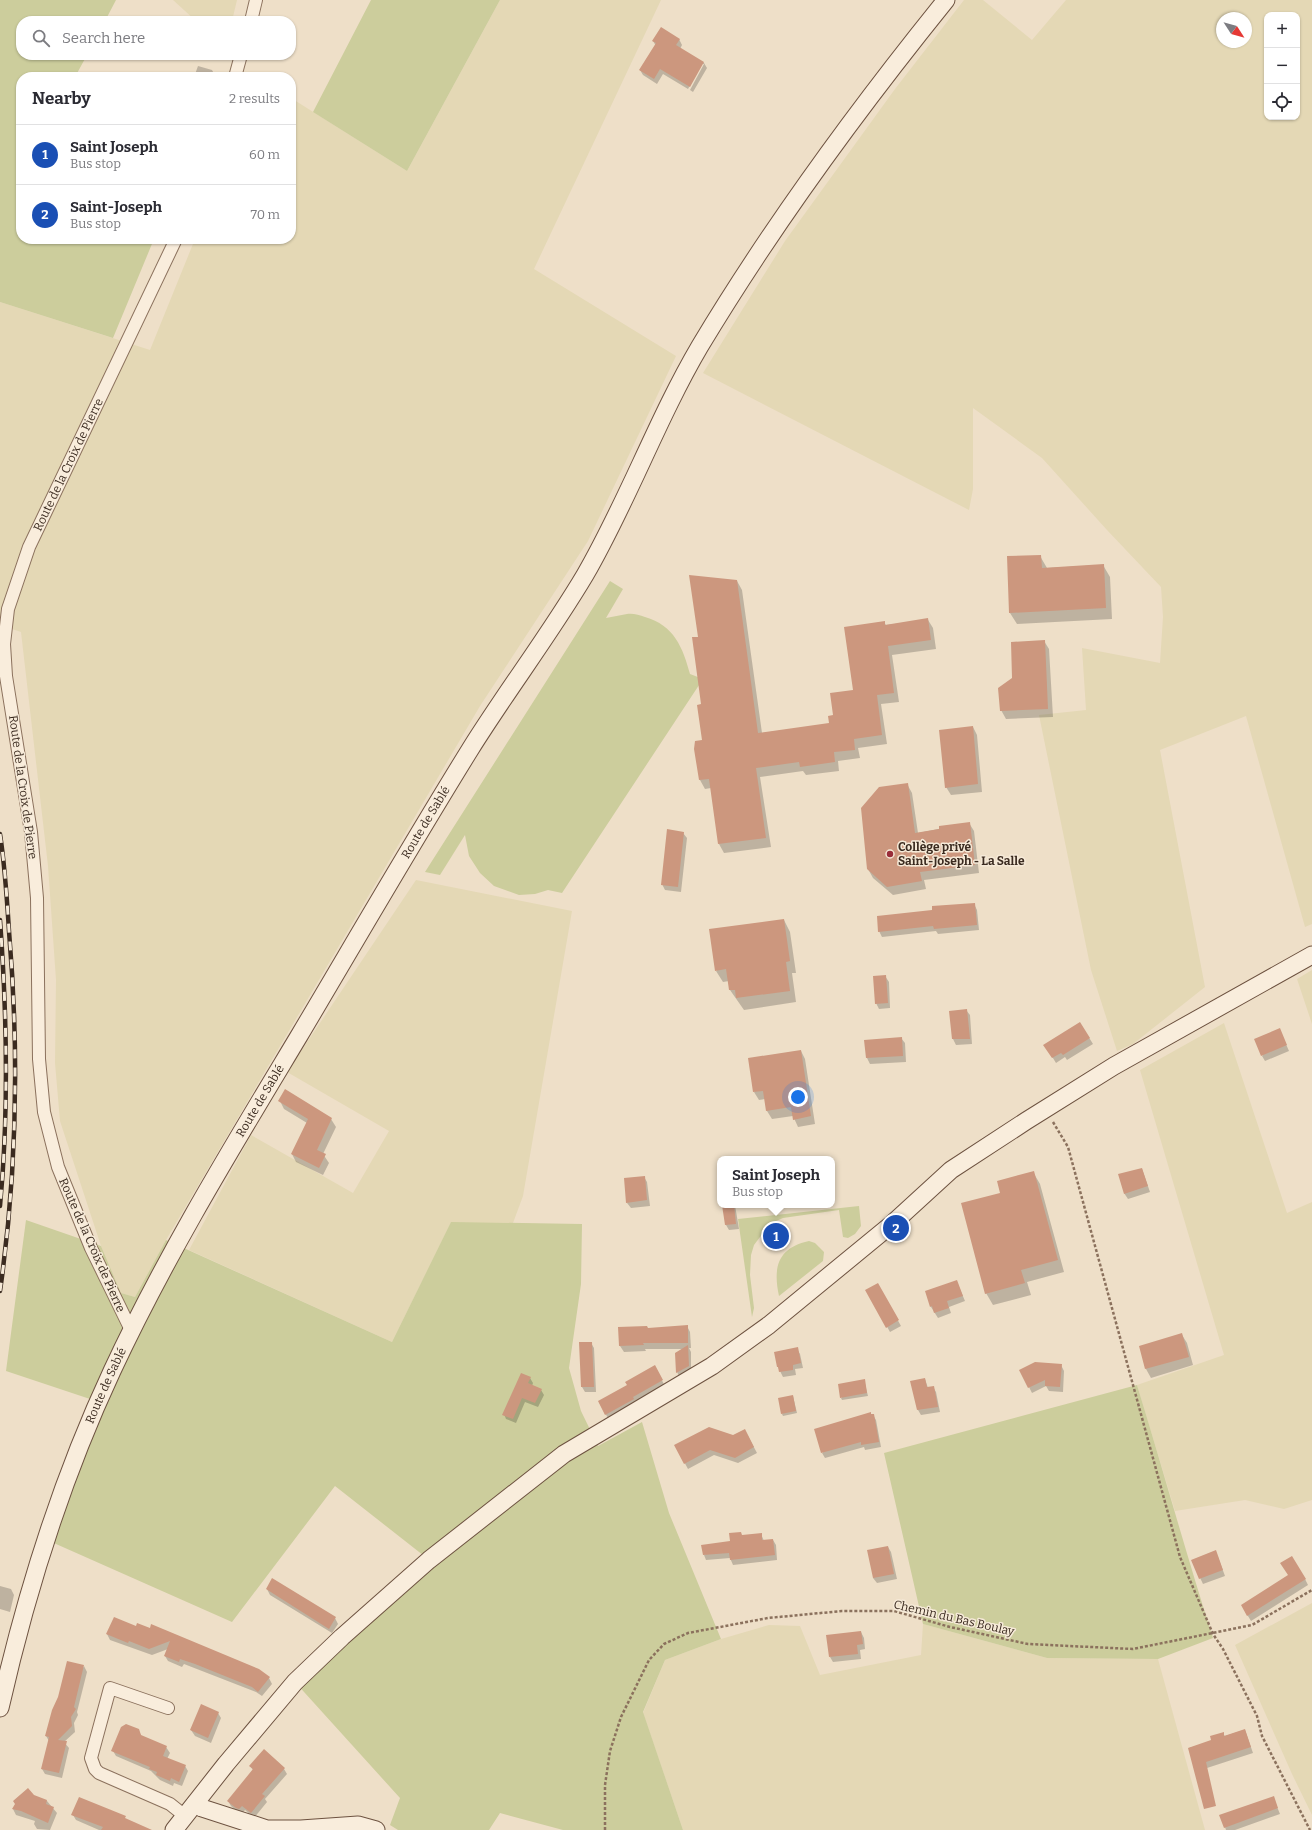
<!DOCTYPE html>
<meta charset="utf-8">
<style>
:root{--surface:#fff;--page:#f7f7f7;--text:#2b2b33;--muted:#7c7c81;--line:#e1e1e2;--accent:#1a73e8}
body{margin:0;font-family:Bitter,serif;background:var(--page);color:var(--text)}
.controls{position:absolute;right:12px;top:12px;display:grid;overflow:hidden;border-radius:8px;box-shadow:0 1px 3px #0004}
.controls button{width:36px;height:36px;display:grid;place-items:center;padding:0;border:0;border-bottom:1px solid var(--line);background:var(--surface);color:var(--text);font:20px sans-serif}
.compass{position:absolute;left:1216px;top:12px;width:36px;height:36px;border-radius:50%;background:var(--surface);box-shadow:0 1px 3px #0004;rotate:126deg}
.you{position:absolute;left:798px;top:1097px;width:14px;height:14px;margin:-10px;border:3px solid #fff;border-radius:50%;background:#1a73e8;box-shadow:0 0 0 6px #1a73e833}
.badge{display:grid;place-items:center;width:26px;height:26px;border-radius:50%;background:var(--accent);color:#fff;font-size:13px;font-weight:700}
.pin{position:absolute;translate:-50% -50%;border:2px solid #fff;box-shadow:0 1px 4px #0006}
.popup{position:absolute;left:717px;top:1156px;width:118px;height:52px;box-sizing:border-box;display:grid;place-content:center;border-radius:8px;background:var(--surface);filter:drop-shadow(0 1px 3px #0005);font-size:13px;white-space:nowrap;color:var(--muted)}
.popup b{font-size:15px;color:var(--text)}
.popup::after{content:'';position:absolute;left:50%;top:100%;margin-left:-8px;border:8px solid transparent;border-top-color:var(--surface)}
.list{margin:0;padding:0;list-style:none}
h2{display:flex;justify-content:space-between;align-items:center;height:52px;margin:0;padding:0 16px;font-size:17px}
h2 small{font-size:13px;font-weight:400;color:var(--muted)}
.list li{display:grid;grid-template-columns:26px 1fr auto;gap:12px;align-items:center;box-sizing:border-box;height:60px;padding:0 16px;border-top:1px solid var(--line)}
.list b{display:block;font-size:15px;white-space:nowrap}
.list p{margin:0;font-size:13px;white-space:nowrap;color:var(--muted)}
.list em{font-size:13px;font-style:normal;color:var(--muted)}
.icon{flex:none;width:22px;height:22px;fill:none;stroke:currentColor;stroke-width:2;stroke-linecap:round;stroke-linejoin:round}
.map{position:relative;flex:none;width:1312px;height:1830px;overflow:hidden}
.search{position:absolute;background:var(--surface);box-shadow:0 1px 3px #0004;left:16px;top:16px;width:280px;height:44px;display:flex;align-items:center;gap:10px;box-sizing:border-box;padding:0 14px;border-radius:16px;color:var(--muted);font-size:15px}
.panel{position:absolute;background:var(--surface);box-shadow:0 1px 3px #0004;left:16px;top:72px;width:280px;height:172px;border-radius:16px}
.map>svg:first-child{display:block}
</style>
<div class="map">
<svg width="1312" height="1830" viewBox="0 0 1312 1830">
<rect width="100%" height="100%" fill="#eedfc8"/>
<path fill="#e4d8b5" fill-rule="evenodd" d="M173,0H237L232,21H196Z
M500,0H661L534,269L676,356L588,541L480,706L166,1240L135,1297L121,1293L101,1246L60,1121L55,1063L56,980L48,866L21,632L0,625V302L150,350L195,239H291V98L407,171Z
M964,0H983L1032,40L1066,0H1312V924L1305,927L1246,716L1160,750L1205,987L1133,1044L1117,1051L1091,970L1039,715L1086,710L1082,648L1160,663L1163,617L1161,587L1107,530L1042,458L973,408V489L969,510L703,373L785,241L895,89ZM1267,15H1297V117H1267ZM1222,18H1246V42H1222Z
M416,880L572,911L523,1196L513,1223H451L392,1342L189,1250L251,1135L353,1193L389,1131L287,1072Z
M1312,970V1024L1297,979Z
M1224,1023L1287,1213L1312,1202V1500L1284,1509L1245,1500L1175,1511L1137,1385L1224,1355L1140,1070Z
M1312,1603V1815L1292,1774L1235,1645Z
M923,1624L1047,1658L1158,1659L1205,1830H683L643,1713L665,1660L721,1639L769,1625L800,1626L820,1675L921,1655Z"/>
<path fill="#cccd9c" d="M0,0H116L105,21H21V55H87L75,77H21V239H154L113,338L0,302Z
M371,0H500L407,171L313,112Z
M610,581L623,589L606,618C613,617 620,615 627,614C633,613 639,615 645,617C674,625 683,648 690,674L703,679L562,893L548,890L535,894L519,895L494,886L480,873L469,856L465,835L440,875L425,872Z
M859,1206L861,1226L855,1234L848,1238L843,1237L839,1210L783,1218L776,1221L760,1237L754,1245L751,1255L750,1275L754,1308L752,1317L738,1219Z
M26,1220L101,1246L121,1293L135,1297L166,1240L392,1342L451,1222L582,1224L581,1284L569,1368L581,1411L598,1446L642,1422L669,1513L721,1639L665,1660L643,1712L683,1830H563L500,1813L489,1830H398L390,1825L400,1798L295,1682L428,1559L335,1486L232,1622L47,1540L93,1400L6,1371Z
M809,1241L815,1243L824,1252L823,1261L779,1296C773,1268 777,1248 809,1241Z
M1137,1385C1163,1469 1186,1554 1213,1638L1158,1659L1047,1658L923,1624L884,1453Z"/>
<path fill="#0003" d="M679,39L682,45L680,49L704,63L707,68L693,92L690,90L704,64H702L688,89L663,74L657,84L643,75L640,70L656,46L653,41Z
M198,66L212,70L216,77H194Z
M1040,556L1047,568L1103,565L1110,577L1112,619L1017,624L1010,613Z
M737,581L742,590L762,733L831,724L834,716L854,691L884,622L886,625L928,620L933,628L936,649L892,655L899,702L881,704L887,744L858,748L860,758L838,761L839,771L806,775L803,771L760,777L771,847L724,853L719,844L711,788L705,789L700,780L695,749L703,741L699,638Z
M1044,641L1049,649L1053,717L1006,719L1001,710L1013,678Z
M973,727L977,735L982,792L951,795L946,787Z
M907,784L912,793L918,833L969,823L974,831L979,873L924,880L926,889L893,895L873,878L868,869Z
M683,833L687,838L681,892L665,890L662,884Z
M974,904L977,910L979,930L938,934L936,931L882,937L879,931L933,911Z
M784,920L790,932L796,973H792L796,1002L744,1010L730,990L729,981L723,982L716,971Z
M885,976L889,982L890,1008L879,1009L876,1003Z
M966,1010L970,1015L972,1044L956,1045L953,1039L951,1012Z
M1080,1023L1093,1044L1067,1060L1065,1057L1056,1063L1045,1045Z
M1282,1035L1289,1051L1265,1061L1262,1056Z
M901,1038L905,1043L906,1062L870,1064L867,1058L865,1041Z
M801,1051L805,1059L815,1124L798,1127L793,1116L772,1119L767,1111L765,1099L759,1100L754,1092Z
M280,1101L331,1119L336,1127L323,1154L329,1163L323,1175L296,1162L292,1154L307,1123L284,1109Z
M1142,1169L1150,1192L1128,1199L1124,1193Z
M1033,1172L1040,1184L1064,1272L1027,1282L1031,1295L993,1305L986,1293L1001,1193Z
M644,1177L647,1182L650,1206L631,1208L627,1203Z
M723,1205H735L739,1229L729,1230L726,1225Z
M957,1282L965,1301L949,1307L951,1313L938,1318L931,1307L926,1292Z
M878,1285L901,1326L890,1332L867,1291Z
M687,1326L690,1332L691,1348H689L691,1352V1372L680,1378L677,1372L676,1353L685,1349H645L646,1351L624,1352L620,1346L619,1328L648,1329Z
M1182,1335L1187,1343L1193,1365L1151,1378L1146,1369L1140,1347Z
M591,1343L594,1348L596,1392H585L582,1387Z
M797,1349L800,1354L803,1368L795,1369L796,1375L783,1377L778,1367Z
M1061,1365L1064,1371L1063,1392L1049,1391L1046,1386L1032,1393L1029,1387Z
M654,1366L665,1386L609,1420L599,1402L628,1386Z
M530,1378L533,1383L532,1386L541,1390L544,1395L538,1407L525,1402L516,1423L506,1419L504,1414Z
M925,1379L928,1388L933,1387L936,1392L940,1412L921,1415L918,1410L912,1382Z
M864,1380L868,1396L842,1400L841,1398Z
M793,1396L797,1413L783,1416L782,1414Z
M871,1415H873L876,1420L881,1447L865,1450L864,1447L825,1458L822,1453Z
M748,1436L757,1453L738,1463L714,1455L688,1469L675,1445Z
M761,1534L764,1541L773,1540L776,1545L777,1560L733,1565L730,1558L706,1560L704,1555L731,1542Z
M888,1547L891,1552L897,1579L877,1583L873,1578Z
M1218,1557L1225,1576L1203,1584L1192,1561Z
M1305,1579L1308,1585L1251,1621L1245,1611Z
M0,1586L11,1589L14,1595L10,1612L0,1609Z
M267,1589L335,1618L338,1624L332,1633L270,1595Z
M136,1627L269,1678L272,1684L262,1696L256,1692L184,1664L182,1667L168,1661L165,1656L168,1649L152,1655L110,1640L107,1634Z
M861,1632L864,1638L865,1649L860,1650L861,1659L833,1662L830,1657Z
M84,1666L87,1672L77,1712L78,1715L74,1723L75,1732L64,1742L69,1748L62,1778L45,1774L42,1769L49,1741L46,1736Z
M218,1713L221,1718L211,1743L195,1736L191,1730Z
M138,1730L142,1737L166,1747L170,1753L167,1759L185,1766L188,1771L182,1786L174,1783L173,1786L160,1780L151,1771L116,1756L113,1751Z
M1245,1730L1253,1753L1207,1768L1189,1748L1213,1741L1223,1734L1225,1736Z
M264,1751L284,1769L287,1774L265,1799L267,1802L254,1818L245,1810L242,1814H240L231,1806L228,1801L253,1770L250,1766Z
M33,1796L47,1801L57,1813L50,1830L37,1829L34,1824L35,1821L16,1815L13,1809L16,1804Z
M1273,1797L1280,1814L1235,1830H1226L1225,1827Z
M73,1815L142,1830H99L76,1820Z"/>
<path fill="#cc977e" d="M661,27L680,39L676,45L704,62L690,87L660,69L654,79L639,70L656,43L652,41Z
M1041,555L1042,568L1104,564L1106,608L1009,613L1007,556Z
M689,575L737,580L758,733L829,723L828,716L833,715L830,693L853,690L844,627L885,621V625L928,618L931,640L888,646L894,693L877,695L882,735L854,739L855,750L834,752L835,762L800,767L799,762L756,768L766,838L718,844L709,779L699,780L694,749L695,741L702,740L697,705L701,704L692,637H698Z
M1045,640L1048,709L1000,711L998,688L1012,678L1011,642Z
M973,726L978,784L945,788L939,730Z
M908,783L915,833L939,829V826L970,822L975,865L920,872L922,881L887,887L867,869L861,808L879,787Z
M667,829L684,832L678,887L661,885Z
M975,903L977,925L934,929L933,926L878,932L877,916L932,910V906Z
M784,919L790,961L786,962L790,991L736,998L735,990H729L726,969L715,971L709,929Z
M886,975L888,1003L875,1004L873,976Z
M967,1009L970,1039H952L949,1011Z
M1080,1022L1090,1038L1063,1055L1061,1053L1052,1058L1043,1045Z
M1280,1028L1287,1045L1261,1056L1254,1039Z
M902,1037L903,1056L866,1058L864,1040Z
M801,1050L811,1116L793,1120L791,1107L766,1111L763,1091L753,1092L748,1058Z
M285,1089L332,1118L317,1150L326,1154L319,1168L291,1154L308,1119L278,1101Z
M1142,1168L1148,1186L1124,1194L1118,1174Z
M1034,1171L1058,1260L1021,1270L1025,1283L985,1294L961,1203L1000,1193L997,1181Z
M645,1176L647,1200L626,1203L624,1178Z
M722,1205H734L736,1224L725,1225Z
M957,1280L963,1296L947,1301L949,1308L934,1313L932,1306L930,1307L925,1291Z
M878,1283L899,1320L886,1328L865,1290Z
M688,1325V1343H643L644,1345L619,1346L618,1327L647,1326L648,1328Z
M1182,1333L1189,1357L1145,1369L1139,1346Z
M579,1342H592L594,1387H581Z
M688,1345L689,1366L676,1373L675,1353Z
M798,1347L801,1363L793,1365V1370L779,1372L778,1367H777L774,1352Z
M1035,1362L1062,1364L1060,1387L1045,1386V1380L1028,1388L1019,1370Z
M655,1365L663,1380L633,1397L634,1399L605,1415L598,1401L627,1385L625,1382Z
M521,1373L531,1377L528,1383L542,1389L535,1403L522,1398L513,1419L502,1415Z
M925,1378L927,1387L934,1386L938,1407L917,1410L910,1381Z
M865,1379L867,1393L840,1398L838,1384Z
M793,1395L796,1411L781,1414L778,1398Z
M871,1412V1414H874L879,1442L861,1445V1442L821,1453L814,1429Z
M709,1427L733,1435L745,1429L754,1447L735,1458L710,1450L684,1464L674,1445Z
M741,1532L742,1535L762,1533V1540L773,1539L775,1555L730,1560L729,1553L703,1555L701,1545L730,1541L729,1533Z
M888,1546L894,1574L873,1578L867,1550Z
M1216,1550L1223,1570L1199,1579L1191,1560Z
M1292,1556L1306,1579L1247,1616L1241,1605L1288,1575L1280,1563Z
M272,1578L336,1617L329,1629L266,1589Z
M114,1617L136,1626L137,1623L150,1628L151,1624L259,1669L270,1677L258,1692L252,1687L195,1664L180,1659L179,1662L164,1656L170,1641L149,1649L129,1641L128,1643L106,1634Z
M861,1631L863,1644L857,1645L858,1654L829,1657L826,1635Z
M67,1661L84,1665L74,1707L76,1709L71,1717L72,1726L58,1740L67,1741L59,1773L41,1769L49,1737L45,1736L52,1710L58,1697Z
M201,1704L219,1712L208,1738L190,1730Z
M126,1724L139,1729L141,1735L167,1746L163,1756L186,1765L179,1782L171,1778L170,1781L156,1775L157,1772L149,1769L150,1767L111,1751L121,1727Z
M1245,1729L1251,1747L1206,1762L1216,1806L1204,1809L1188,1748L1211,1740L1210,1736L1224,1732V1736Z
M264,1749L285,1768L262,1794L265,1796L251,1813L242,1806L239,1809L236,1808L227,1801L253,1769L249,1766Z
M28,1788L34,1795L47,1800L46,1804L54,1807L48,1823L21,1811L12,1809L15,1804L13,1801Z
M1274,1796L1278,1808L1224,1828L1219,1815Z
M79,1797L126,1816L125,1818L152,1830H101L103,1827L71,1815Z"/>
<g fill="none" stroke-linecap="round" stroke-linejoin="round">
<g stroke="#8b715d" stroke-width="14">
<g id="street">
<path d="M251,21L256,0"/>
<path d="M235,77L241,55"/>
<path id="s1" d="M131,1330L91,1248L58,1167L44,1112L39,1059L37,898L31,832L6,676L4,644L8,609L29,547L176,239"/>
<path d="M168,1708L110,1688L91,1758L95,1769L99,1773L170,1804L185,1816"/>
</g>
</g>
<g stroke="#6d5240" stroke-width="19">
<g id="secondary">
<path id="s2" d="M0,1708C26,1593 62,1478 112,1371C166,1255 233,1146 299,1036C356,940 412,843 471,748C508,689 550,634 585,575C628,501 657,419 700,346C772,226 858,109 946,0"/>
<path d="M195,1804L202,1808L267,1829H301L358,1825L376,1830"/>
<path d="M174,1830L226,1764L295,1682L342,1637L429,1560L564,1454L712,1366L769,1325L892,1224L951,1170L1026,1121L1114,1066L1312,955"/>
</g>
</g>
<path stroke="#8b715d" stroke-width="2.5" stroke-dasharray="3 2" stroke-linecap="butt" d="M1053,1122L1068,1147L1180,1557L1213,1634L1223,1649L1257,1716L1262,1736L1310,1830
M605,1830V1785L610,1751L621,1717L649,1660L664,1644L688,1633L768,1618L842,1611H894L950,1627L1028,1644L1133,1649L1252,1625L1312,1590"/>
<use href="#street" stroke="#f9eddc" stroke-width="12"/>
<use href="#secondary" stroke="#f9eddc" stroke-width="17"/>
<g stroke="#3b2b20" stroke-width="4.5">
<path id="rail" d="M0,834C5,866 7,899 9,931C19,1050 17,1173 0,1291
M0,920C7,1015 9,1111 0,1206"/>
</g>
<use href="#rail" stroke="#f6ead8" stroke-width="3" stroke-dasharray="9" stroke-linecap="butt"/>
</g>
<circle fill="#992d39" stroke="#f6ead8" stroke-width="1.5" cx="890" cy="854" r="4"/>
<g text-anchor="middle" stroke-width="3" stroke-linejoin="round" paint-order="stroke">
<g font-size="12" fill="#3b2b20" stroke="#f6ead8">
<text dy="4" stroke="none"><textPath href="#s1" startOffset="898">Route de la Croix de Pierre</textPath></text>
<text transform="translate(23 787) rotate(82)" y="4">Route de la Croix de Pierre</text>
<text dy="4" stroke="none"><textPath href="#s2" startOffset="988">Route de Sablé</textPath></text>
<text dy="4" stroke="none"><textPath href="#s2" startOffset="664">Route de Sablé</textPath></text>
<text transform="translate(92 1245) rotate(66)" y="4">Route de la Croix de Pierre</text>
<text dy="4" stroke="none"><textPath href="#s2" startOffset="340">Route de Sablé</textPath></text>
<text transform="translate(954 1618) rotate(13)" y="4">Chemin du Bas Boulay</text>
</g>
<g font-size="12" font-weight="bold" fill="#3b2b20" stroke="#f6ead8" text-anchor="start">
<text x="898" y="851">Collège privé<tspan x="898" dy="14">Saint-Joseph - La Salle</tspan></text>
</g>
</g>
</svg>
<div class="controls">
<button>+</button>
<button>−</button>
<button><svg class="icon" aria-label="locate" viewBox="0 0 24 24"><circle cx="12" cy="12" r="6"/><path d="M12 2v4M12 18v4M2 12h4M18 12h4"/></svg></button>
</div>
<svg class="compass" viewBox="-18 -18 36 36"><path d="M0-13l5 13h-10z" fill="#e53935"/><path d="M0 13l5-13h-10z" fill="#7c7c81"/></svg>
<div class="you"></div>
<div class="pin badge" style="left:776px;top:1236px;background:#1a4fb4">1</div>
<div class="popup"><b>Saint Joseph</b>Bus stop</div>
<div class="pin badge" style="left:896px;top:1228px;background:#1a4fb4">2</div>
<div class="search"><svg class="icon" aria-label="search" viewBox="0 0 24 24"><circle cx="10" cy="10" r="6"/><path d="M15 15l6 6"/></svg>Search here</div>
<section class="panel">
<h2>Nearby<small>2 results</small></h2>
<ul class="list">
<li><span class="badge" style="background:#1a4fb4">1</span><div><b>Saint Joseph</b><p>Bus stop</p></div><em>60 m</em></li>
<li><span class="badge" style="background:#1a4fb4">2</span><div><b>Saint-Joseph</b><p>Bus stop</p></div><em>70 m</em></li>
</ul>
</section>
</div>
